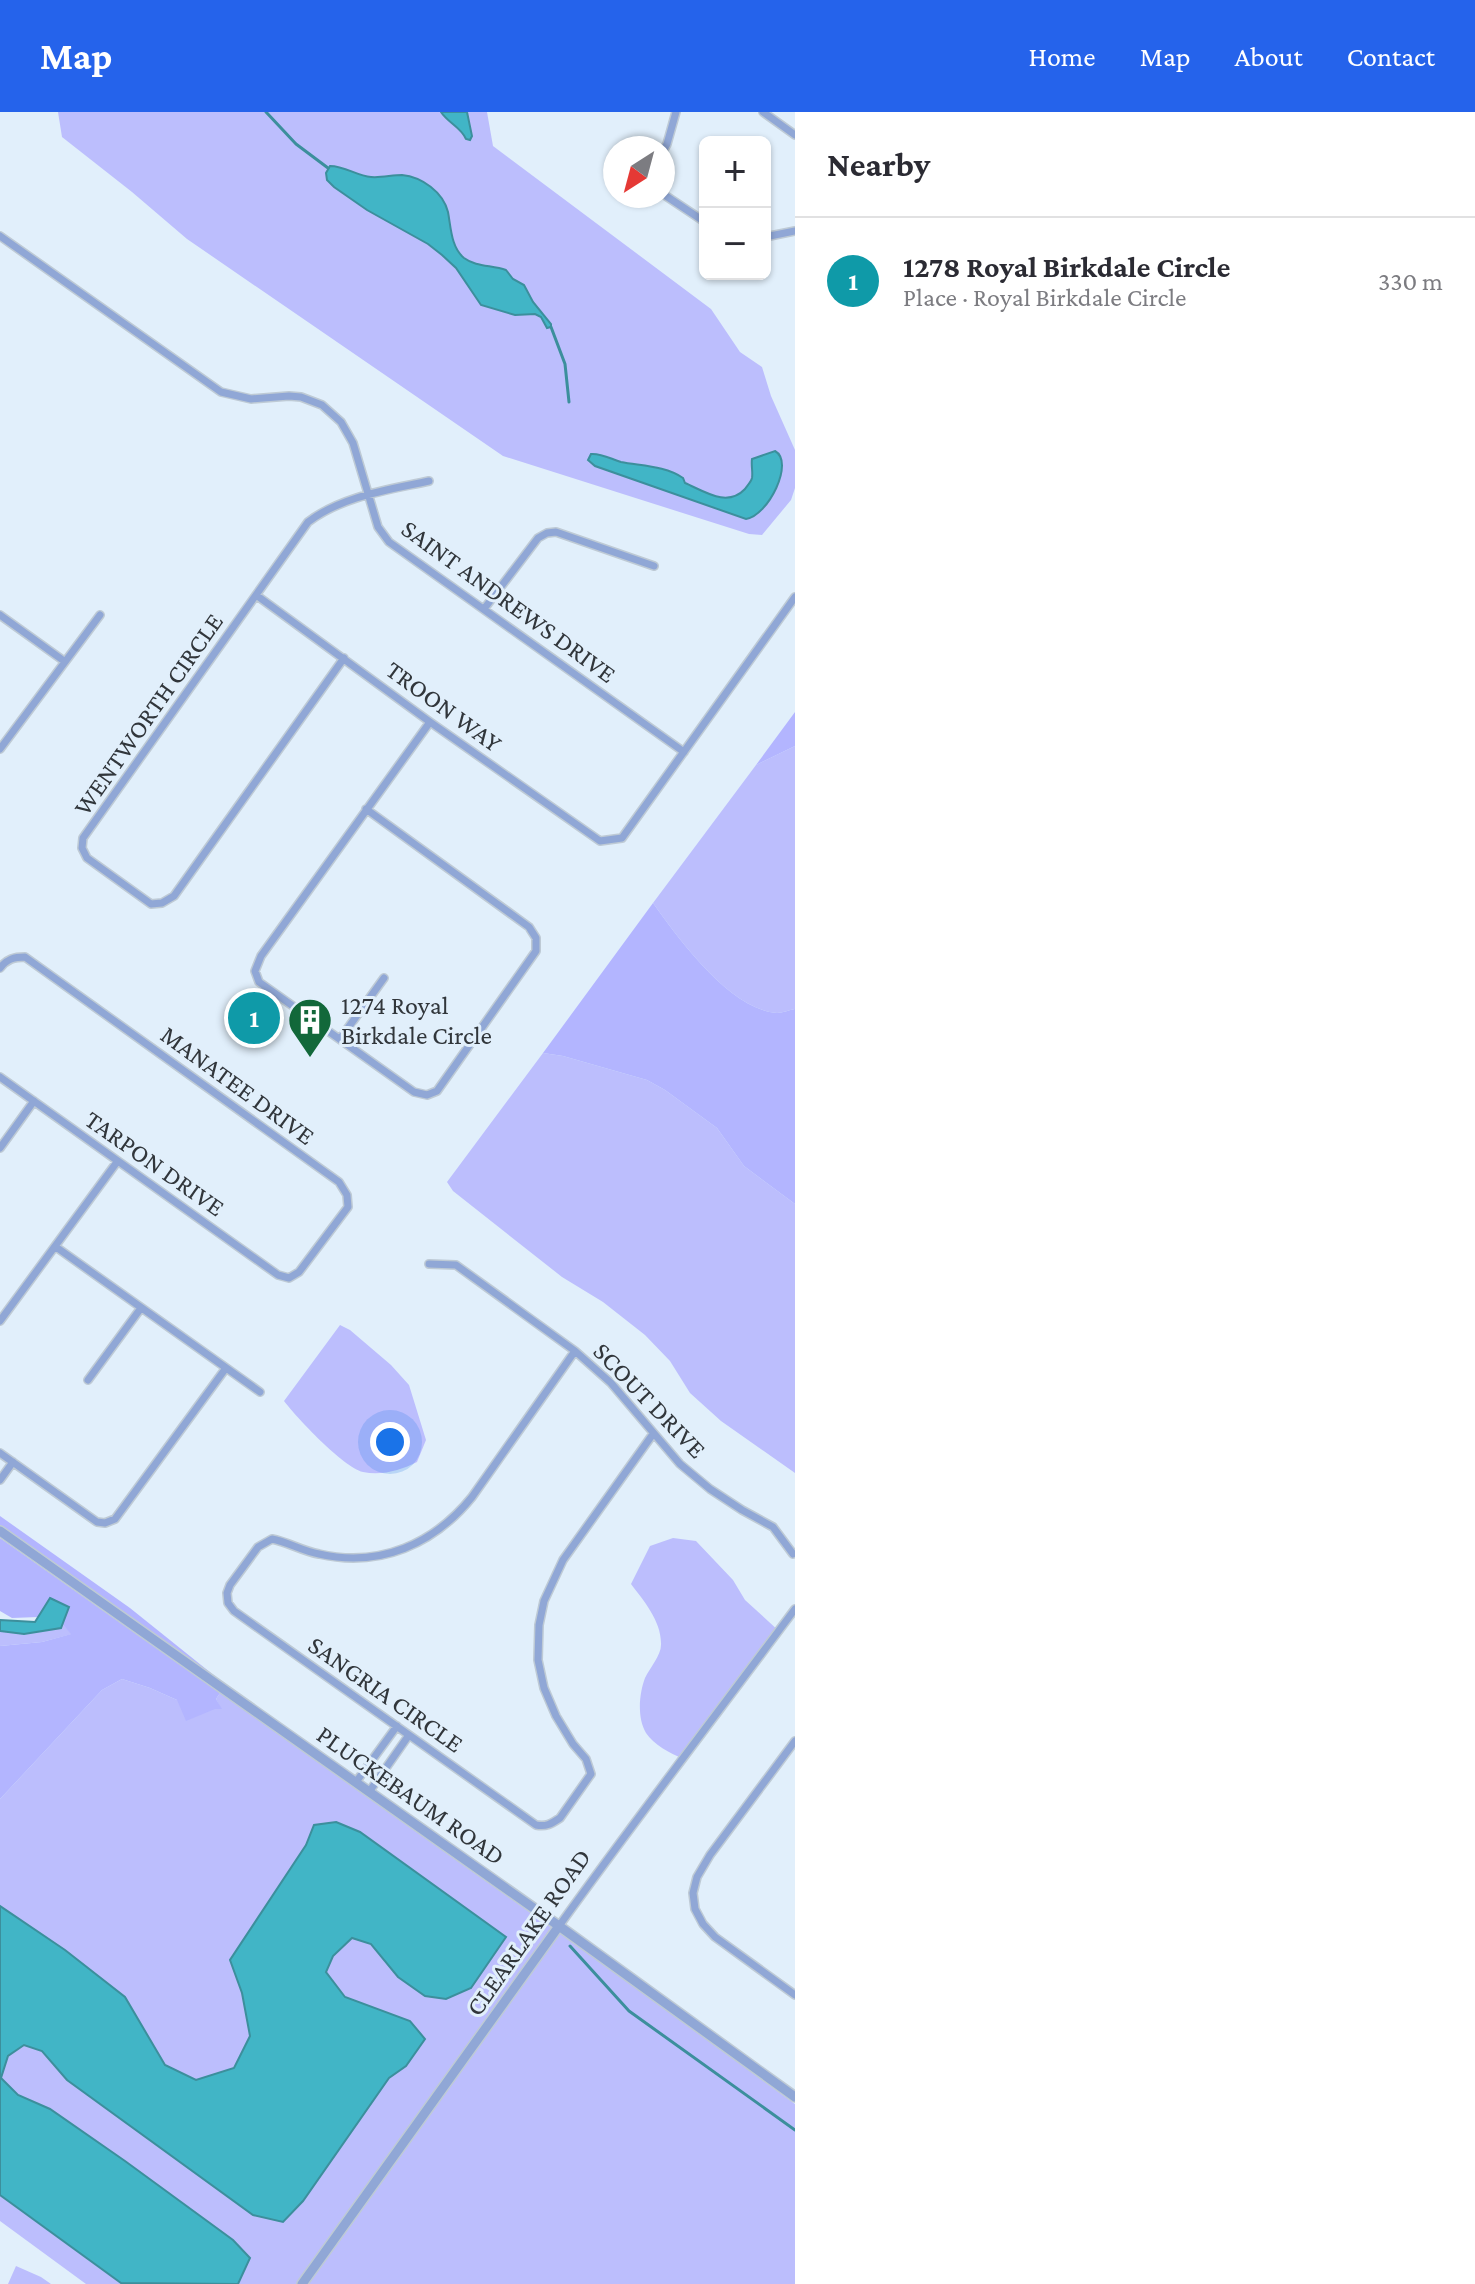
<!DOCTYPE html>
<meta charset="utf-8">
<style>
:root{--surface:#fff;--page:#f2f2f3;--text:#2b2b33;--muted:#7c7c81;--line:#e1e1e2;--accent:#2563eb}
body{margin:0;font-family:"Crimson Pro",serif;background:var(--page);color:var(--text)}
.controls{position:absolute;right:24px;top:24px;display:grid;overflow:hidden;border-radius:12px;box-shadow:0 2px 6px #0004}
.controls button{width:72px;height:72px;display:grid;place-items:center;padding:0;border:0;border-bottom:2px solid var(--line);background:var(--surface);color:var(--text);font:40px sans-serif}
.compass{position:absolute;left:603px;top:24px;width:72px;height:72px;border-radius:50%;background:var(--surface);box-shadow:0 2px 6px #0004;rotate:216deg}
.you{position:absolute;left:390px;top:1330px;width:28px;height:28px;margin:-20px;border:6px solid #fff;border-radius:50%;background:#1a73e8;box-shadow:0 0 0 12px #1a73e833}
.badge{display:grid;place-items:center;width:52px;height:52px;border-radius:50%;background:var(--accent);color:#fff;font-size:26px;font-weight:700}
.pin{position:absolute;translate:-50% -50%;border:4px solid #fff;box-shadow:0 2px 8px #0006}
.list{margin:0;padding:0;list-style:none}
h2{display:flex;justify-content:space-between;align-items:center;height:104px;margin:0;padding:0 32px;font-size:34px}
h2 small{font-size:26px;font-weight:400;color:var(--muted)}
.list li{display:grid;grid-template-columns:52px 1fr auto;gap:24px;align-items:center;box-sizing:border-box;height:128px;padding:0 32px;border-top:2px solid var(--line)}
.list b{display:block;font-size:30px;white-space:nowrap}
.list p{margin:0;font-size:26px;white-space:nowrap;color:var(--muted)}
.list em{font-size:26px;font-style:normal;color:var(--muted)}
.map{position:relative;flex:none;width:795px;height:2172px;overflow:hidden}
header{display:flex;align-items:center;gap:48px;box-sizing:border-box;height:112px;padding:0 40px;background:var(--accent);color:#fff}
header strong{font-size:38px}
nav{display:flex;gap:44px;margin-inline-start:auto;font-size:28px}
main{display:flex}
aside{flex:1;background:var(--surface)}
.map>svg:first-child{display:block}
</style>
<header>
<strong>Map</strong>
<nav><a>Home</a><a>Map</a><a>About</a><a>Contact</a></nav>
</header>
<main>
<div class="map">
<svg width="795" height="2172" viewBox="0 0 795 2172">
<rect width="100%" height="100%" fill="#e1effb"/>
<path fill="#bcbefd" d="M58,0H487L493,34L711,197L740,240L762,255L771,284L795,338V376L791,388L762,423L749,422L503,344L187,127L132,80L62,25Z
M795,634V897C789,898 782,901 777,901C729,897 679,827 653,791L756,653Z
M543,941L563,944L647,968L665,978L717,1016L744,1054L795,1092V1361L721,1309L690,1281L670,1249L645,1223L603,1190L562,1165L453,1079L447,1070Z
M340,1213L350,1218L391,1253L409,1273L426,1328L417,1350C401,1358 382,1364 363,1360C343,1355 297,1306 284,1289Z
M673,1426L696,1429L733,1468L745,1488L780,1520L682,1646C671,1642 653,1632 646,1621C637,1606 639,1582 645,1566C650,1556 661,1543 661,1533C662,1510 644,1489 631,1472L650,1434Z
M62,1512L72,1522L42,1530L0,1534V1519L24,1522L60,1516Z
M122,1567L150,1576L177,1588L215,1597H221L216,1587L220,1581L552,1816L296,2172H238L250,2146L233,2128L50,1997L18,1983L0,1966L8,1944L24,1933L42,1939L67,1968L253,2103L283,2110L303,2089L389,1966L406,1954L409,1909L345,1885L326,1860L333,1844L352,1826L371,1832L399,1865L425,1884L506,1825L360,1720L315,1713L306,1733L230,1848L242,1881L250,1925L234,1956L196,1968L165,1953L125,1885L65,1838L0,1794V1687L102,1578Z
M560,1821L795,1992V2172H308Z
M0,2083L121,2171L127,2172H86L0,2109Z
M16,2154L41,2165L51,2172H8Z"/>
<path fill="#b3b5ff" d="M795,600V634L756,653Z
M653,791C679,827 729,897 777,901C782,901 789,898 795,897V1092L744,1054L717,1016L665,978L647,968L563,944L543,941Z
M0,1404L130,1496L216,1565L0,1413Z
M0,1426L220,1581L216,1587L222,1597H215L186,1609L177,1588L150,1576L122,1567L102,1578L0,1687V1534L42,1530L71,1522L62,1512L69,1495L50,1486L38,1505L12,1506L0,1499Z"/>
<path fill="#41b5c6" stroke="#3c8f9c" stroke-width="2" d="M441,0H467L472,24L470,28L466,27C461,15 448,11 441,0Z
M330,54C345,54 357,64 371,65C381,66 392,63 402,63C422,65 443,80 448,100C451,116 451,135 464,146C476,155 492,153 506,158L513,167L524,173L533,190L551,212V215L547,216L541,205L535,202L515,203L481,193L456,156L442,143L428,132L367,98L334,75L327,68L326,61Z
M775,339C795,350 768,404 746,407L595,354L588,348L591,342C601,341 611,347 621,350C642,354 666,354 683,366L685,371C704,379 727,396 745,377C747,374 751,370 752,366C753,360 751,353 752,347Z
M50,1486L69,1495L61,1516L24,1522L0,1519V1508L35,1510Z
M336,1710L360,1720L506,1825L471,1876L446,1887L425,1884L398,1865L371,1832L352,1826L333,1844L326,1860L345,1885L410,1909L425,1927L406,1954L389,1966L303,2089L283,2110L253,2103L67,1968L42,1939L24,1933L8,1944L1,1966L18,1983L50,1997L125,2049L233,2128L250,2146L238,2172L121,2171L0,2083V1794L65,1838L125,1885L165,1953L196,1968L234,1956L250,1924L242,1881L230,1848L306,1733L314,1713Z"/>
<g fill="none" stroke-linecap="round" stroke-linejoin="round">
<path stroke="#3c8f9c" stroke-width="3" d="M266,0L296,32L328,56
M551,215L565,252L569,290
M570,1834L629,1899L795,2018"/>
<g stroke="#becad5" stroke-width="10">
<path id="minor" d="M763,0L795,23
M663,39L667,32L676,0
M663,82L705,110
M0,124L221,280L251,287L289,284L301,285L322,293L331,301L341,310L353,331L378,415L389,430L684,640
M765,125L795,119
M256,483L430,610L600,729L622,726L795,485
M484,497L538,426L547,421L556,420L654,454
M0,503L64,549
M344,546L174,784L162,791L151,792L87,746L82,736L83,726L308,410C342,384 388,378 429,369
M0,637L100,503
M366,697L529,815L536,826V839L437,979L427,983L414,980L259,870L255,859L261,844L430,610
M0,856C7,847 14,845 25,845L339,1070L347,1083L348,1095L299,1160L289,1166L278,1163L0,965
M340,927L384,866
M0,1036L34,989
M56,1135L260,1280
M429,1152L456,1153L575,1239L611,1271L680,1352L710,1377L742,1398L773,1415L793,1442
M0,1209L117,1050
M575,1239L472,1385C434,1432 380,1456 319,1442C302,1439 288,1430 272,1427L258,1435L230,1473L227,1481L228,1491L234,1499L536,1713C546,1715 551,1712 560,1706L591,1662L586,1647L573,1632L556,1604L544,1576L538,1548L539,1513L544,1489L563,1448L653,1322
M88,1268L141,1196
M0,1341L97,1410L105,1411L115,1407L226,1256
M0,1368L13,1350
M795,1629L710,1743L697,1765L693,1781L695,1797L703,1812L715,1825L795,1883
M356,1670L397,1614
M369,1680L409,1623
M559,1814C636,1707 716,1603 795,1497"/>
</g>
<g stroke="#becad5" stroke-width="12">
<path id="tertiary" d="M0,1419L559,1814L795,1985
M302,2172L559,1814"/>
</g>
<use href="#minor" stroke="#90a7d6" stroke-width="7"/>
<use href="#tertiary" stroke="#90a7d6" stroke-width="9"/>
</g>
<defs>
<g id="building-pin" transform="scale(2.3)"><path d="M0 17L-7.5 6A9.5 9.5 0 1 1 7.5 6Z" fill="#12683a" stroke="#e1effb"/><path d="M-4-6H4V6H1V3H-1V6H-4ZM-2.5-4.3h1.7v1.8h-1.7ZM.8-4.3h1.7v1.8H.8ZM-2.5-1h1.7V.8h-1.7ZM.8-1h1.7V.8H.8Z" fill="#fff"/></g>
</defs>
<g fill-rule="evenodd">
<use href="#building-pin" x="310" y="908"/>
</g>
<g text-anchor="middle" stroke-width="6" stroke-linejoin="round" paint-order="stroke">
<g font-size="26" fill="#31363b" stroke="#e1effb">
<text transform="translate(509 489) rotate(36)" y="9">SAINT ANDREWS DRIVE</text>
<text transform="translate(444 594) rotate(36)" y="9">TROON WAY</text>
<text transform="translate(148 602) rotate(-55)" y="9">WENTWORTH CIRCLE</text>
<text transform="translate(238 973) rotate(36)" y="9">MANATEE DRIVE</text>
<text transform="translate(155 1051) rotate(35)" y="9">TARPON DRIVE</text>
<text transform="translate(650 1288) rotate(46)" y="9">SCOUT DRIVE</text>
<text transform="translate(386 1582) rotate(35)" y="9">SANGRIA CIRCLE</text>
<text transform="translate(411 1683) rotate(35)" y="9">PLUCKEBAUM ROAD</text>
<text transform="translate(528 1820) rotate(-55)" y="9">CLEARLAKE ROAD</text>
</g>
<g font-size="26" fill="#31363b" stroke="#e1effb" text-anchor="start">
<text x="341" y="902">1274 Royal<tspan x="341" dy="30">Birkdale Circle</tspan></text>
</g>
</g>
</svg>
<div class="controls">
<button>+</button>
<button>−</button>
</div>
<svg class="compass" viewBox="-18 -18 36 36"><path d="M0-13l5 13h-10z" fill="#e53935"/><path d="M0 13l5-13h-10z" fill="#7c7c81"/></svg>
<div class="you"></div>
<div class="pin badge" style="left:254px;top:906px;background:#0f9aa8">1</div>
</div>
<aside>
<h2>Nearby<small></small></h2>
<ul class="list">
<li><span class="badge" style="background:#0f9aa8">1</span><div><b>1278 Royal Birkdale Circle</b><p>Place · Royal Birkdale Circle</p></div><em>330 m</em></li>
</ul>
</aside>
</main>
